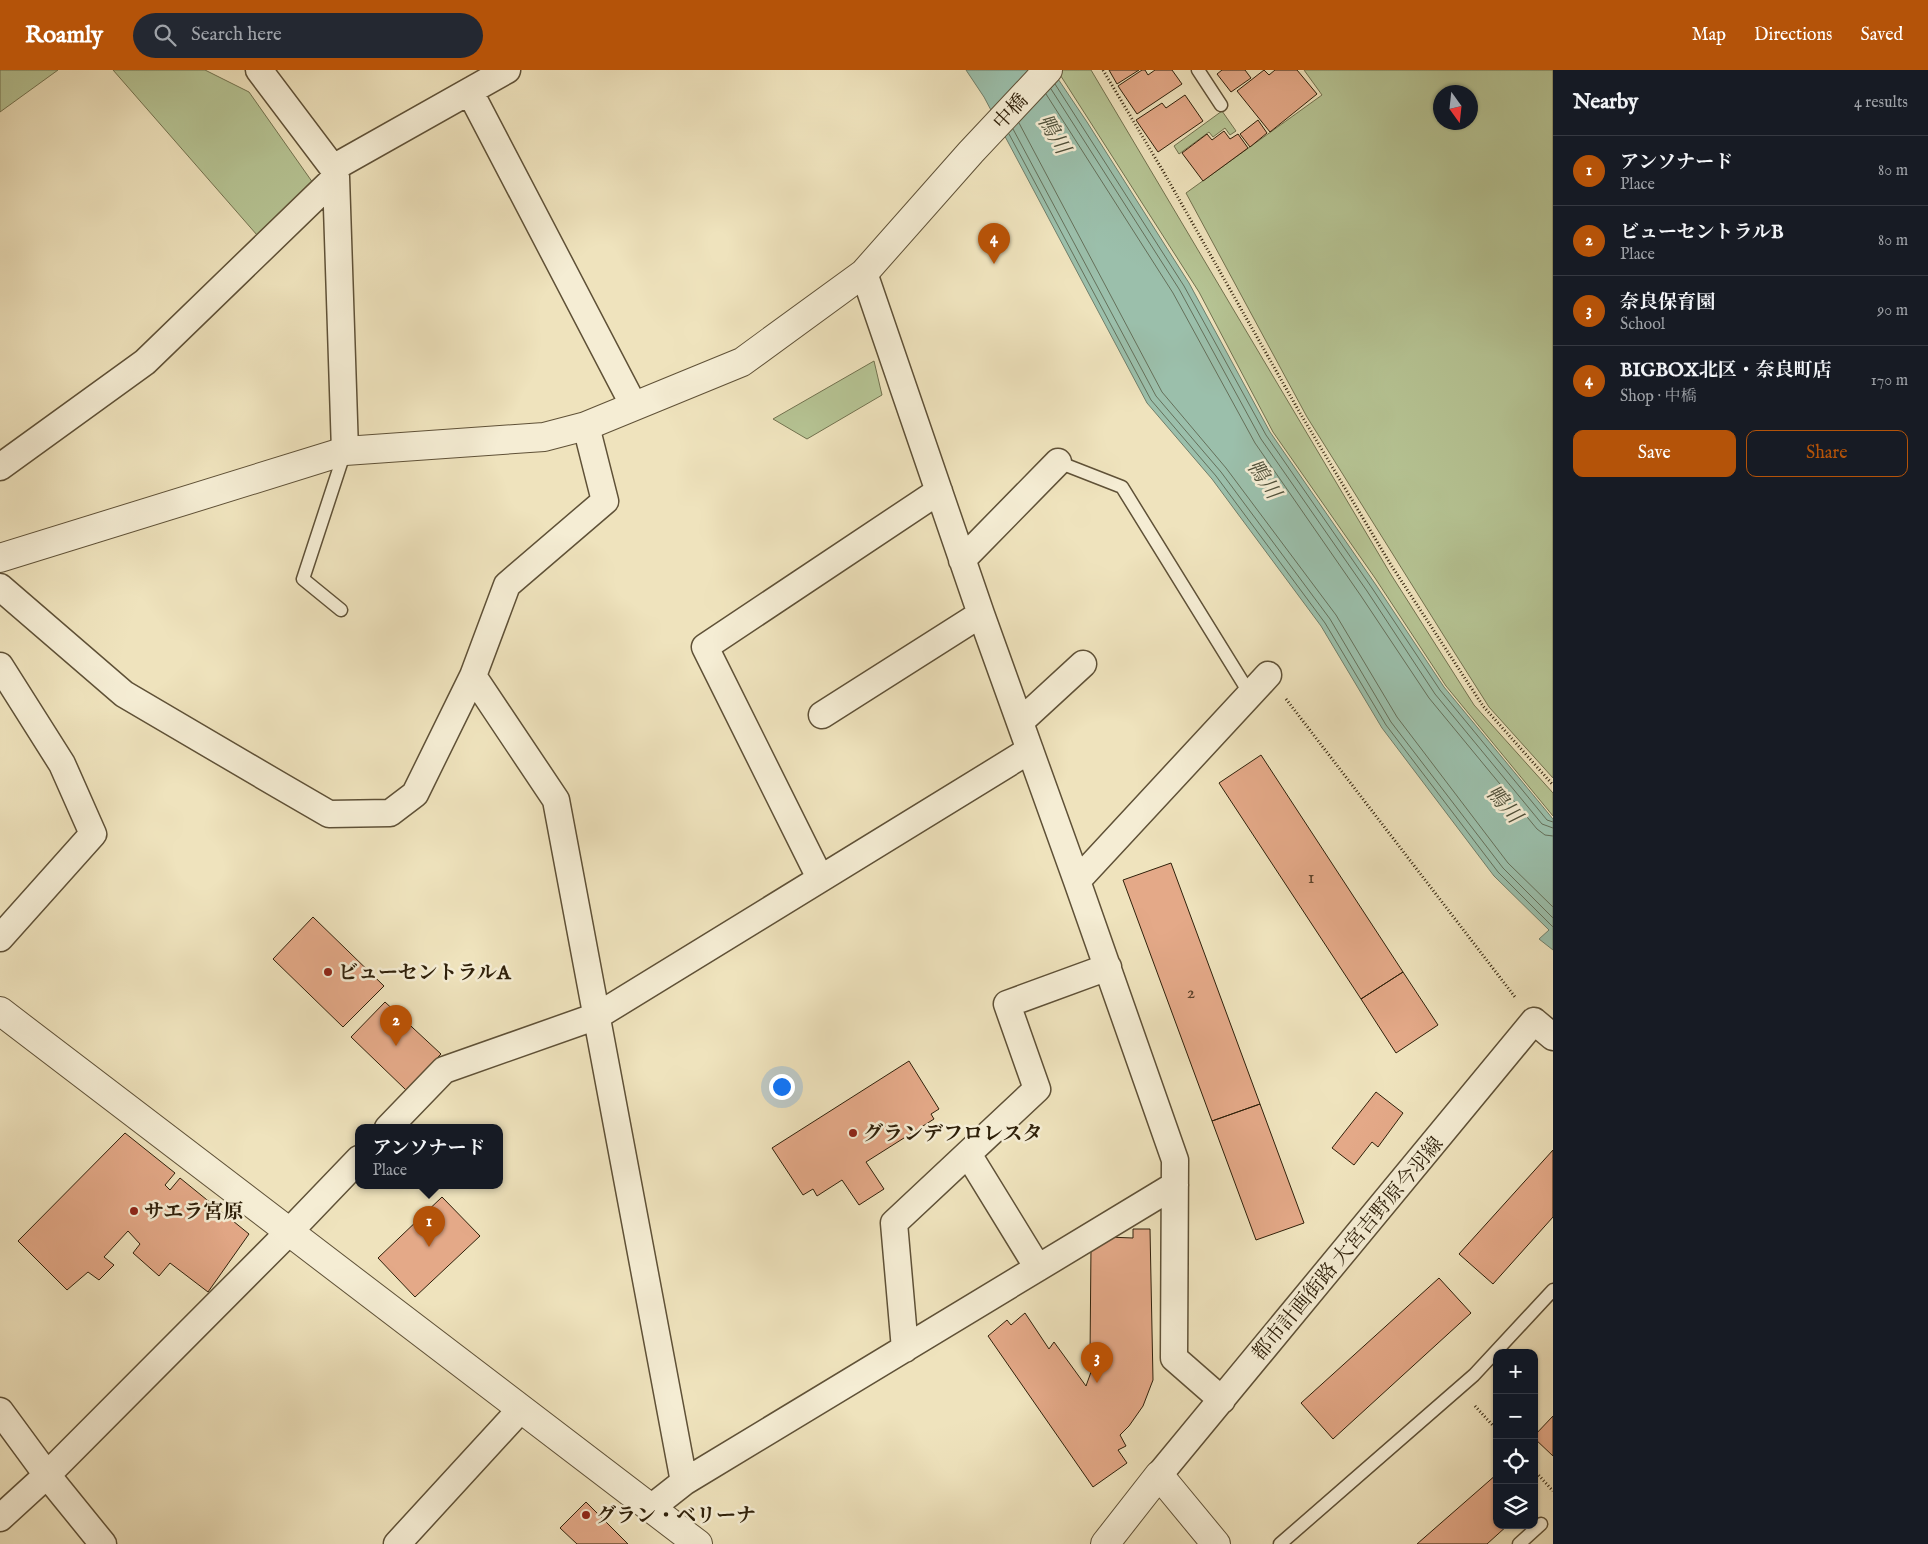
<!DOCTYPE html>
<meta charset="utf-8">
<style>
:root{--surface:#171b24;--page:#242831;--text:#f1f3f6;--muted:#9ea1a6;--line:#363941;--accent:#b45309}
body{margin:0;font-family:"IM FELL English","Noto Serif JP",serif;background:var(--page);color:var(--text)}
.controls{position:absolute;right:15px;bottom:15px;display:grid;overflow:hidden;border-radius:10px;box-shadow:0 1px 4px #0004}
.controls button{width:45px;height:45px;display:grid;place-items:center;padding:0;border:0;border-bottom:1px solid var(--line);background:var(--surface);color:var(--text);font:25px sans-serif}
.compass{position:absolute;left:1433px;top:15px;width:45px;height:45px;border-radius:50%;background:var(--surface);box-shadow:0 1px 4px #0004;rotate:165deg}
.you{position:absolute;left:781px;top:1016px;width:18px;height:18px;margin:-12px;border:4px solid #fff;border-radius:50%;background:#1a73e8;box-shadow:0 0 0 8px #1a73e833}
.badge{display:grid;place-items:center;width:32px;height:32px;border-radius:50%;background:var(--accent);color:#fff;font-size:16px;font-weight:700}
.pin{position:absolute;translate:-50% -41px;filter:drop-shadow(0 1px 2px #0008)}
.pin::after{content:'';position:absolute;top:26px;width:18px;height:15px;background:inherit;clip-path:polygon(0 0,100% 0,50% 100%)}
.popup{position:absolute;left:355px;top:1054px;width:148px;height:65px;box-sizing:border-box;display:grid;place-content:center;border-radius:10px;background:var(--surface);filter:drop-shadow(0 1px 4px #0005);font-size:16px;white-space:nowrap;color:var(--muted)}
.popup b{font-size:19px;color:var(--text)}
.popup::after{content:'';position:absolute;left:50%;top:100%;margin-left:-10px;border:10px solid transparent;border-top-color:var(--surface)}
.list{margin:0;padding:0;list-style:none}
h2{display:flex;justify-content:space-between;align-items:center;height:65px;margin:0;padding:0 20px;font-size:21px}
h2 small{font-size:16px;font-weight:400;color:var(--muted)}
.list li{display:grid;grid-template-columns:32px 1fr auto;gap:15px;align-items:center;box-sizing:border-box;height:70px;padding:0 20px;border-top:1px solid var(--line)}
.list b{display:block;font-size:19px;white-space:nowrap}
.list p{margin:0;font-size:16px;white-space:nowrap;color:var(--muted)}
.list em{font-size:16px;font-style:normal;color:var(--muted)}
.actions{display:flex;gap:10px;padding:15px 20px}
.actions a{flex:1;padding:11px 0;border:1px solid var(--accent);border-radius:10px;text-align:center;font-size:18px;color:var(--accent)}
.actions .main{background:var(--accent);color:#fff}
.icon{flex:none;width:28px;height:28px;fill:none;stroke:currentColor;stroke-width:2;stroke-linecap:round;stroke-linejoin:round}
.map{position:relative;flex:none;width:1553px;height:1474px;overflow:hidden}
header{display:flex;align-items:center;gap:30px;box-sizing:border-box;height:70px;padding:0 25px;background:var(--accent);color:#fff}
header strong{font-size:24px}
nav{display:flex;gap:28px;margin-inline-start:auto;font-size:18px}
.search{width:350px;height:45px;background:var(--page);display:flex;align-items:center;gap:12px;box-sizing:border-box;padding:0 18px;border-radius:28px;color:var(--muted);font-size:19px}
main{display:flex}
aside{flex:1;background:var(--surface)}
.map>svg:first-child{display:block}
</style>
<header>
<strong>Roamly</strong>
<div class="search"><svg class="icon" aria-label="search" viewBox="0 0 24 24"><circle cx="10" cy="10" r="6"/><path d="M15 15l6 6"/></svg>Search here</div>
<nav><a>Map</a><a>Directions</a><a>Saved</a></nav>
</header>
<main>
<div class="map">
<svg width="1553" height="1474" viewBox="0 0 1553 1474">
<rect width="100%" height="100%" fill="#efe3bd"/>
<filter id="stains"><feTurbulence type="fractalNoise" baseFrequency=".004" numOctaves="4"/><feColorMatrix values="0 0 0 0 .2 0 0 0 0 .09 0 0 0 0 .02 0 0 0 .5 -.17"/></filter>
<radialGradient id="worn" r=".72"><stop offset=".6" stop-color="#630" stop-opacity="0"/><stop offset="1" stop-color="#630" stop-opacity=".3"/></radialGradient>
<path fill="#b6c494" stroke="#72724f" fill-rule="evenodd" d="M0,0H58L0,42Z
M113,0H205L249,22L313,113L257,165Z
M1057,0H1091L1390,503L1474,635L1553,723V746L1446,616L1375,508L1273,362L1199,222Z
M1304,0H1553V708L1489,637L1444,566L1307,347L1186,123L1322,25ZM1440,22H1470V52H1440Z
M1222,41L1236,61L1230,65L1225,58L1213,67L1209,62L1179,84L1174,76Z
M874,291L882,325L807,369L773,349Z"/>
<path fill="#9bbfab" stroke="#707f6b" d="M966,0H1052L1087,52L1189,213L1270,362L1376,515L1444,617L1553,749V880L1539,869L1549,860L1494,806L1382,658L1321,556L1212,409L1147,333L984,27Z"/>
<g fill="none" stroke-linecap="round" stroke-linejoin="round">
<path stroke="#65705a" stroke-width="1" d="M1055,14L1184,216L1266,365L1372,518L1440,620L1547,750L1553,752
M1051,19L1179,219L1261,369L1367,521L1435,624L1542,754L1553,758
M1046,24L1173,223L1255,373L1361,526L1429,628L1537,759L1545,765L1553,766
M1019,53L1162,322L1226,398L1336,545L1397,647L1508,793L1553,837
M1013,59L1156,326L1221,402L1330,549L1391,652L1503,798L1553,848
M1009,64L1151,330L1216,406L1325,553L1386,655L1498,802L1553,857"/>
</g>
<path fill="#e4a988" stroke="#2f200a" d="M1109,0H1139L1117,14Z
M1142,0H1145L1148,5L1155,0H1172L1182,14L1137,44L1118,16Z
M1222,0H1245L1251,8L1231,22L1217,4Z
M1264,0L1269,5L1275,0H1297L1317,24L1270,62L1237,21Z
M1185,25L1203,51L1158,82L1136,50L1162,33L1166,38Z
M1258,50L1267,63L1250,77L1240,64Z
M1224,61L1230,69L1238,64L1248,78L1203,111L1182,83L1207,64L1212,70Z
M1261,685L1403,902L1361,929L1219,713Z
M1171,793L1260,1034L1212,1051L1123,810Z
M313,847L384,916L343,957L273,889Z
M1403,902L1438,955L1396,983L1361,929Z
M385,932L441,984L406,1020L351,967Z
M909,991L939,1039L931,1044L934,1049L866,1092L884,1119L859,1135L842,1110L817,1126L813,1119L803,1125L772,1078Z
M1376,1022L1403,1043L1378,1077L1372,1072L1354,1095L1332,1078Z
M1260,1034L1304,1153L1256,1170L1212,1051Z
M125,1063L175,1103L165,1115L170,1120L180,1108L249,1164L208,1222L170,1193L159,1206L133,1183L140,1174L128,1161L104,1187L114,1195L99,1210L88,1202L67,1220L18,1171Z
M1553,1080V1147L1493,1214L1459,1184Z
M442,1127L480,1166L415,1227L378,1188Z
M1133,1159H1150L1153,1310L1143,1336L1129,1356L1120,1365L1126,1376L1118,1380L1127,1393L1093,1417L988,1266L1007,1250L1011,1255L1025,1243L1049,1279L1054,1272L1086,1316L1096,1288L1090,1287L1091,1177L1107,1167L1133,1168Z
M1439,1208L1471,1243L1333,1369L1301,1333Z
M1553,1346V1386L1534,1368V1366Z
M1497,1404V1455H1508L1487,1474H1417Z
M586,1432L628,1474H577L560,1458Z"/>
<g fill="none" stroke-linecap="round" stroke-linejoin="round">
<g stroke="#5f5137" stroke-width="15">
<path id="service" d="M1198,0L1221,35
M1058,392L1122,417L1250,624
M341,540L303,509L345,381
M1280,1474L1474,1305L1553,1220
M1519,1474L1541,1454"/>
</g>
<g stroke="#5f5137" stroke-width="29">
<path id="minor" d="M259,0L333,98L336,107L345,381
M470,22L634,336
M333,98L507,0
M864,203L981,544L1077,811L1175,1090L1174,1288L1222,1330
M0,397L145,292L336,107
M962,490L1058,392
M0,517L124,624L279,715L329,744L390,743L415,724L473,606L507,515L605,431L586,356
M0,596L62,694L93,764L0,868
M473,606L556,730L684,1412
M822,645L981,544
M1020,652L1083,594
M820,808L705,577L939,421
M1077,811L1268,605
M388,1058L444,1000L597,946L1030,680
M968,1084L1038,1198
M905,1279L894,1153L1037,1019L1007,934L1108,897
M0,1341L47,1405L103,1474
M1159,1405L1534,951L1553,967
M651,1438L684,1412L1175,1115
M0,1448L47,1405L288,1163L359,1089
M397,1474L520,1340"/>
</g>
<g stroke="#5f5137" stroke-width="30">
<path id="tertiary" d="M0,488L345,381L544,367L586,356L742,292L864,203L971,82L1048,0
M0,941L698,1474
M1105,1474L1159,1405L1216,1474"/>
</g>
<path stroke="#2f200a" stroke-width="3" stroke-dasharray="1 2.5" stroke-linecap="butt" d="M1103,0L1163,101L1300,343L1391,495L1483,636L1553,715
M1286,629L1515,927
M1475,1336L1497,1360
M1534,1400L1553,1421"/>
<use href="#service" stroke="#f5edd4" stroke-width="12"/>
<use href="#minor" stroke="#f5edd4" stroke-width="26"/>
<use href="#tertiary" stroke="#f5edd4" stroke-width="28"/>
</g>
<g fill="#8f2418" stroke="#f5edd4" stroke-width="2">
<circle cx="328" cy="902" r="5"/>
<circle cx="853" cy="1063" r="5"/>
<circle cx="134" cy="1141" r="5"/>
<circle cx="586" cy="1445" r="5"/>
</g>
<g text-anchor="middle" stroke-width="5" stroke-linejoin="round" paint-order="stroke">
<g font-size="18" fill="#5c422a">
<text x="1311" y="813">1</text>
<text x="1191" y="928">2</text>
</g>
<g font-size="20" fill="#2f200a" stroke="#f5edd4">
<text transform="translate(1010 41) rotate(-47)" y="7">中橋</text>
<text transform="translate(1347 1178) rotate(-50)" y="7">都市計画街路 大宮吉野原今羽線</text>
</g>
<g font-size="20" font-weight="bold" fill="#2f200a" stroke="#f5edd4" text-anchor="start">
<text x="338" y="909">ビューセントラルA</text>
<text x="863" y="1070">グランデフロレスタ</text>
<text x="144" y="1148">サエラ宮原</text>
<text x="596" y="1452">グラン・ベリーナ</text>
</g>
<g font-size="21" font-style="italic" fill="#4f503a" stroke="#f5edd4">
<text transform="translate(1054 64) rotate(59)" y="7">鴨川</text>
<text transform="translate(1264 409) rotate(56)" y="7">鴨川</text>
<text transform="translate(1504 734) rotate(49)" y="7">鴨川</text>
</g>
</g>
<rect width="100%" height="100%" filter="url(#stains)"/>
<rect width="100%" height="100%" fill="url(#worn)"/>
</svg>
<div class="controls">
<button>+</button>
<button>−</button>
<button><svg class="icon" aria-label="locate" viewBox="0 0 24 24"><circle cx="12" cy="12" r="6"/><path d="M12 2v4M12 18v4M2 12h4M18 12h4"/></svg></button>
<button><svg class="icon" aria-label="layers" viewBox="0 0 24 24"><path d="M12 4l9 5-9 5-9-5zM3 14l9 5 9-5"/></svg></button>
</div>
<svg class="compass" viewBox="-18 -18 36 36"><path d="M0-13l5 13h-10z" fill="#e53935"/><path d="M0 13l5-13h-10z" fill="#9ea1a6"/></svg>
<div class="you"></div>
<div class="pin badge" style="left:429px;top:1177px">1</div>
<div class="popup"><b>アンソナード</b>Place</div>
<div class="pin badge" style="left:396px;top:976px">2</div>
<div class="pin badge" style="left:1097px;top:1313px">3</div>
<div class="pin badge" style="left:994px;top:194px">4</div>
</div>
<aside>
<h2>Nearby<small>4 results</small></h2>
<ul class="list">
<li><span class="badge">1</span><div><b>アンソナード</b><p>Place</p></div><em>80 m</em></li>
<li><span class="badge">2</span><div><b>ビューセントラルB</b><p>Place</p></div><em>80 m</em></li>
<li><span class="badge">3</span><div><b>奈良保育園</b><p>School</p></div><em>90 m</em></li>
<li><span class="badge">4</span><div><b>BIGBOX北区・奈良町店</b><p>Shop · 中橋</p></div><em>170 m</em></li>
</ul>
<div class="actions"><a class="main">Save</a><a>Share</a></div>
</aside>
</main>
